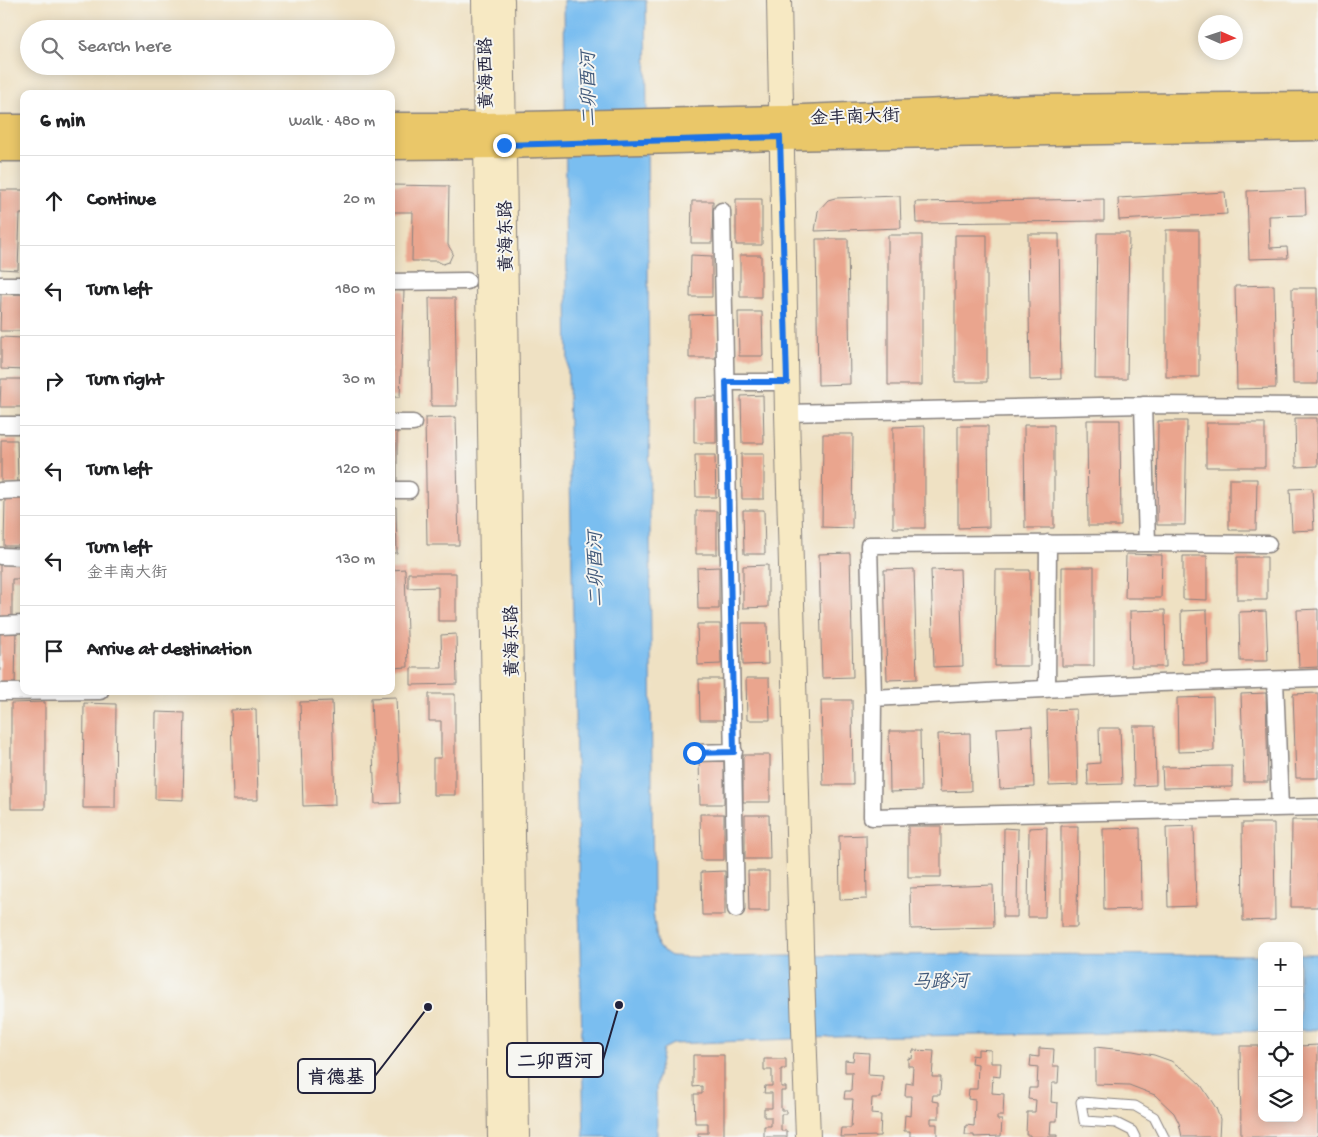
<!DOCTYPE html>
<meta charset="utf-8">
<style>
:root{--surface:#fff;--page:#f6f6f6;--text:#202124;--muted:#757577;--line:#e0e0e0}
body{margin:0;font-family:"Gochi Hand","LXGW WenKai TC",sans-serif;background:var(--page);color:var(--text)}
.controls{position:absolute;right:15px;bottom:15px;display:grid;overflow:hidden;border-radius:10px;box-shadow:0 2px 12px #0003}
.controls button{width:45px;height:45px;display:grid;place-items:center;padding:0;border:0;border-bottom:1px solid var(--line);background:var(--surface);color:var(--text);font:25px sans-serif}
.compass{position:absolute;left:1198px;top:15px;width:45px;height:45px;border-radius:50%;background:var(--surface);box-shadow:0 2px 12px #0003;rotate:93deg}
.stop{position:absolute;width:15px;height:15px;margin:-11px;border:4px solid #1a73e8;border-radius:50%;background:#fff}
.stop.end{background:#1a73e8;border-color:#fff;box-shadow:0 1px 5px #0008}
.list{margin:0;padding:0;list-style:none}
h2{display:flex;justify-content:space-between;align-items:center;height:65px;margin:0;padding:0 20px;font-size:21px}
h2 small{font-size:16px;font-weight:400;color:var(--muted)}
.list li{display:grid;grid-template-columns:32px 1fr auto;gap:15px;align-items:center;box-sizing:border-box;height:90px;padding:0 20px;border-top:1px solid var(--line)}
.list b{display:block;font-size:19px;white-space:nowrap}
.list p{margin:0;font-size:16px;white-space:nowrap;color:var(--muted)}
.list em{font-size:16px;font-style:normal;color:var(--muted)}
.icon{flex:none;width:28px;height:28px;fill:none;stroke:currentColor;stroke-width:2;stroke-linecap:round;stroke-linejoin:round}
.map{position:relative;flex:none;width:1318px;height:1137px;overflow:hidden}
.search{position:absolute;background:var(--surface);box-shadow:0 2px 12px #0003;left:20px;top:20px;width:375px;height:55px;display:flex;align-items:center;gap:12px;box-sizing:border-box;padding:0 18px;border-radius:28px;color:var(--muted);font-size:19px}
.panel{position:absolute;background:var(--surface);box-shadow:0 2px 12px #0003;left:20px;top:90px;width:375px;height:605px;border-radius:10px}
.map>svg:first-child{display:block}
</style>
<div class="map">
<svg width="1318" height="1137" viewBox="0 0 1318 1137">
<rect width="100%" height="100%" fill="#f6f6f2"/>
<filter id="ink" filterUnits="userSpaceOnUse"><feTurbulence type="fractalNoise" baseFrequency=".02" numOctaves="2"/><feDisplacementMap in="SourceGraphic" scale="10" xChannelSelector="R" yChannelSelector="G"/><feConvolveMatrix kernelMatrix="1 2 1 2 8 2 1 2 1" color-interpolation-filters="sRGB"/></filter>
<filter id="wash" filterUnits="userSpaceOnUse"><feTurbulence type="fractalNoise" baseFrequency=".0096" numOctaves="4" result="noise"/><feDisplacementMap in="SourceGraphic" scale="20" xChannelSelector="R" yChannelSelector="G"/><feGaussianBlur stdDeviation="1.12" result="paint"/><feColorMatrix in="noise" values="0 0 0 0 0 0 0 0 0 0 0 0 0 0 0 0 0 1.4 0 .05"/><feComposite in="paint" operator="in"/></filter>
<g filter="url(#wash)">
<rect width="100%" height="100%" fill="#efe1c3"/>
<path fill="#7abef0" stroke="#4e7096" d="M564,0H646L653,911L658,947L671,956L696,957L987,954L1262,955V1031L838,1037L673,1044L663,1049L656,1087L657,1137H584L568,381Z
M1299,954H1318V1030H1299Z"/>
<g id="blocks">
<path fill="#eaa58e" d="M391,185L449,186L448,245L453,253L449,262L443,264L437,261H412L413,212H391Z
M1305,189L1306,215L1269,216L1270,248L1287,247L1288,258L1249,259L1247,191Z
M0,190H24V214H20L18,270L0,269Z
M1225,192L1227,214L1119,220L1118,198Z
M900,196L901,228L815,231L818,211L828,200L835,198Z
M736,199H762V245H736Z
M1104,199V221L916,223L915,202Z
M692,201H713L712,243H691Z
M1166,230H1199V377H1166Z
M1097,233H1129L1127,379H1095Z
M1028,234H1059L1061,379L1030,380Z
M888,235H922V385H888Z
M955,235H987V382H955Z
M816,239H848L850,384L818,385Z
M691,255L712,256V297H690Z
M740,255H761V297H740Z
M1274,285L1276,388L1237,389L1235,286Z
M1292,288H1317L1318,384H1293Z
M391,290L404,291L400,397H391Z
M1,294H24V331H0Z
M429,298H455L457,406H431Z
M738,312H762L763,356H739Z
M716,314L717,358H689V315Z
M1,337L24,338V370L1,369Z
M1,379H24V407H0Z
M763,395L764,443H742L741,396Z
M716,397V443H694V398Z
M456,417L459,545H427L425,418Z
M1295,418H1317L1318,466L1296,467Z
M1087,420H1120L1121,526H1088Z
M1158,421H1187L1185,525H1157Z
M1206,423H1265V467H1206Z
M1024,425H1054V528H1025Z
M925,426V528H893V427Z
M958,426H988L989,527L958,528Z
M397,429V483H391V430Z
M823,434H853L852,528L822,527Z
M1,440H17L18,484H1Z
M741,454H764V499H742Z
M695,455H715L716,497H696Z
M1229,479H1257L1256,530H1229Z
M1312,488L1314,530L1292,531L1290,489Z
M5,497H24L23,546H4Z
M391,507H396L397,553H391Z
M743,510H764L765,554H744Z
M696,511H717V554H696Z
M850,553L853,677L822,678L819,554Z
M1126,554L1162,555L1161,598H1125Z
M1183,556H1207V600L1183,599Z
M1237,557H1267V600H1237Z
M0,562H21V579H12V620L0,619Z
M768,565V607L743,608V566Z
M719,567V609H698L697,568Z
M1062,567H1094V666H1062Z
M405,569L408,667L391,668V570Z
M914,569L917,679L887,680L884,570Z
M960,569L963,666L934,667L931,570Z
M996,570H1030V666H995Z
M408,573H456V621H438V587L408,588Z
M1318,609V667L1299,668L1297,610Z
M1165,610L1166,667H1131L1130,611Z
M1207,610L1208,664H1182L1181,611Z
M1266,611L1268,661H1240L1239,612Z
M742,623H767L768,664L743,665Z
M697,624H720L721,664L698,665Z
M0,630H16L15,686H0Z
M456,634L457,684L411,685V668H442L441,635Z
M746,678H769L770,720H747Z
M699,679H722L723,720H700Z
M1266,693L1268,782H1244L1241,694Z
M1318,693V778H1296L1293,694Z
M429,694H455V795H433V758H441V721H429Z
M396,697L400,803L375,804L371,698Z
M1213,697L1214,751L1178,752L1177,698Z
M821,700H852L853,785H823Z
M332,701L335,805L303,806L300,702Z
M45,702V809H11V703Z
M84,703L116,704L115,808H83Z
M256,709L258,800H233L231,710Z
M1076,709L1078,785L1049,786L1047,710Z
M156,712L185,713L183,800L155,799Z
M1032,726L1034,787L1000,789L997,728Z
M1133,726H1155L1156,785L1134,786Z
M1099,728H1120L1122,784L1088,785L1087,764L1100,763Z
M889,731H920L921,791L890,792Z
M970,733L971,791L940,792L938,734Z
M743,755H770V802H743Z
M724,757V804H700L699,758Z
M1232,766V787L1163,788L1162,767Z
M700,814H724V860H701Z
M745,815H769L770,859H745Z
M1292,820H1318V907H1291Z
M1242,823H1274L1275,920L1243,921Z
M908,826H941V877H908Z
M1061,826H1078L1077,927H1061Z
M1194,826L1196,906L1168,907L1166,827Z
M1047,827L1045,917H1028L1029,828Z
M1004,828L1018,829L1017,917H1003Z
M1140,828L1141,909L1104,910L1103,829Z
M866,835L867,899L840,900L839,836Z
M725,871V915H702L701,872Z
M748,871H769V911H749Z
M993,885L994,927L911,929L910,888Z
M1318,1045V1137H1241L1240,1046H1262V1118H1299V1046Z
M1095,1047L1133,1051L1154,1055L1171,1061L1186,1071L1201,1085L1216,1108L1220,1119L1219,1137H1182L1179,1123L1174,1113L1155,1095L1129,1085L1095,1084Z
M1039,1048L1054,1049L1053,1066H1059L1058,1083H1052L1051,1102L1058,1103L1057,1121H1051L1050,1135H1057V1137H1030V1135H1026L1027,1112H1035L1036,1100L1028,1099L1029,1088H1037L1038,1067L1030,1066L1031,1056L1039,1057Z
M978,1049L991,1050V1063H1001L1000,1077L993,1076L992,1093L1004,1094L1003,1116H997V1120H1002L1001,1136L974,1137V1135H965L966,1125L974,1126L975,1100L968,1099L969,1089H977L978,1064L971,1063L972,1055L978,1056Z
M913,1050L934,1051L932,1077H941L940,1095H933L932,1101L939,1102V1118H931V1124H937V1137H910V1131H904L905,1115L910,1116L911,1096H905L906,1083L912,1084L913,1066H908V1058L912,1059Z
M854,1052L869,1053L868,1075L883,1076L881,1098H872L871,1114L881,1115L880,1136L840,1137L841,1128H851L853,1099H844L845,1091H851L852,1072H845V1060L853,1061Z
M693,1055H724V1137H698V1133H708V1123H695L694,1094H702V1086L693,1087Z
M764,1059H786V1069H781V1087H786V1091H781V1110H786V1114H781V1131H787V1137H764V1126H771V1117H764V1108H772V1093H764L765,1086H772V1070H764Z"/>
</g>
</g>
<g filter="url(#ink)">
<use href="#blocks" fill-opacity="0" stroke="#88827f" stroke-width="1"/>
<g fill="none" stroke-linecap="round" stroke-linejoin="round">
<g stroke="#88827f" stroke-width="11">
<path id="lane" d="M1135,1137L1132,1131L1116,1123L1084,1121L1081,1102L1135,1106L1154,1117L1164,1137"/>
</g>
<g stroke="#88827f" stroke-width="19">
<path id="street" d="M722,211L736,909
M391,282L467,281
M0,285H24
M726,382H787
M1143,405L1147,543
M787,413L1143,405L1318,406
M391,423H413
M0,425H24
M391,490H409
M0,491L24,490
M1268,544L1147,543L869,545L873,698L872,817L1318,807
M0,556L24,557
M0,625L24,624
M1275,680L1280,808
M1047,689L1048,543
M0,692L100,691
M873,698L1160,683L1318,678
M694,753L734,752"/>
</g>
<g stroke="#88827f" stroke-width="26">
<path id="secondary" d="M484,0L500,1137
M502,0L517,1137
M779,0L787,413L801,947L808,1137"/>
</g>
<g stroke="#88827f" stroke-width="29">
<path id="primary" d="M391,126H486L780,119L1037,108L1318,105
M0,128H24
M391,146L504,145L780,137L1318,127
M0,148H24"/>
</g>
<use href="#lane" stroke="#fff" stroke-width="9"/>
<use href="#street" stroke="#fff" stroke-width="16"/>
<use href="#secondary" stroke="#f7e9c3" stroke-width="24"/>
<use href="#primary" stroke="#eac769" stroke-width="26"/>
</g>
</g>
<g fill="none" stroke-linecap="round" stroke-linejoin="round" filter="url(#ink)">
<path stroke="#1a73e8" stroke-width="6" d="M504,145L780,137L787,382H726L734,752L694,753"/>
</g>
<g text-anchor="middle" stroke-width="4" stroke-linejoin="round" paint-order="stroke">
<g font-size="18" fill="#22223b" stroke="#f6f6f2">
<text transform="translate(485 73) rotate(-91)" y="6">黄海西路</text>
<text transform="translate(855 116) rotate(-2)" y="6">金丰南大街</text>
<text transform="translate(505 236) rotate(-91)" y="6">黄海东路</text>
<text transform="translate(511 641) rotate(-91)" y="6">黄海东路</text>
</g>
<g font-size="19" font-style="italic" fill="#41597a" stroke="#f6f6f2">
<text transform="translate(587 89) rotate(-91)" y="7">二卯酉河</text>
<text transform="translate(594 569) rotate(-91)" y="7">二卯酉河</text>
<text transform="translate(940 980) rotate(-1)" y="7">马路河</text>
</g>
</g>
<path fill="none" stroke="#22223b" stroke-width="2" d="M619 1005L603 1060M428 1007L375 1076"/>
<g fill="#22223b" stroke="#f6f6f2" stroke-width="2">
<circle cx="619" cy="1005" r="5"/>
<circle cx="428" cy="1007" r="5"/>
</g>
<g fill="#f6f6f2" stroke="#22223b" stroke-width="2">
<rect x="507" y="1043" width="96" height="34" rx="5"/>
<rect x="298" y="1059" width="77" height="34" rx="5"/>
</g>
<g font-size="19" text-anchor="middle" font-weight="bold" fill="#22223b">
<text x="555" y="1067">二卯酉河</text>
<text x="336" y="1083">肯德基</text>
</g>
</svg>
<div class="controls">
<button>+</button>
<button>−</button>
<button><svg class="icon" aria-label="locate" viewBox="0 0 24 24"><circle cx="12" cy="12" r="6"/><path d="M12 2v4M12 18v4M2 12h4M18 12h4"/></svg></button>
<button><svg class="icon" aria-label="layers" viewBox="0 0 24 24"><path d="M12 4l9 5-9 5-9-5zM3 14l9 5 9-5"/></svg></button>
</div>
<svg class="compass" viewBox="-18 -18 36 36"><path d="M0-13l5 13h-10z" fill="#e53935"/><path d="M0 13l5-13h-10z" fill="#757577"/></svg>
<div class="stop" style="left:694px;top:753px"></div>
<div class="stop end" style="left:504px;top:145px"></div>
<div class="search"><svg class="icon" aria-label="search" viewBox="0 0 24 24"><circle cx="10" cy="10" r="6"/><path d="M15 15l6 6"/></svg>Search here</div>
<section class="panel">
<h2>6 min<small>Walk · 480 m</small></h2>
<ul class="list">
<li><svg class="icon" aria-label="ahead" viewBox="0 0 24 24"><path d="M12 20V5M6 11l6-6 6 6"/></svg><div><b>Continue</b></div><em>20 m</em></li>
<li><svg class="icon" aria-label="left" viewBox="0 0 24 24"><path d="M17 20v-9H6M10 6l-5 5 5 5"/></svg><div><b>Turn left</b></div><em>180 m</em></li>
<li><svg class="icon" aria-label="right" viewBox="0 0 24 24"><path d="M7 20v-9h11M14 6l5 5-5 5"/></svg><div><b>Turn right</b></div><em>30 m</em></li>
<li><svg class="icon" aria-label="left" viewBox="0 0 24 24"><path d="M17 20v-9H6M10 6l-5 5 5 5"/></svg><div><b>Turn left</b></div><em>120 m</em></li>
<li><svg class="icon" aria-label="left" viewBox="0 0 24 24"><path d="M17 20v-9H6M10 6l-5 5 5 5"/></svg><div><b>Turn left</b><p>金丰南大街</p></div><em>130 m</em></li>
<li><svg class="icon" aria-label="arrive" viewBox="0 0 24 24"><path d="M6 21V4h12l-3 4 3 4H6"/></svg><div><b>Arrive at destination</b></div></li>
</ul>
</section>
</div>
